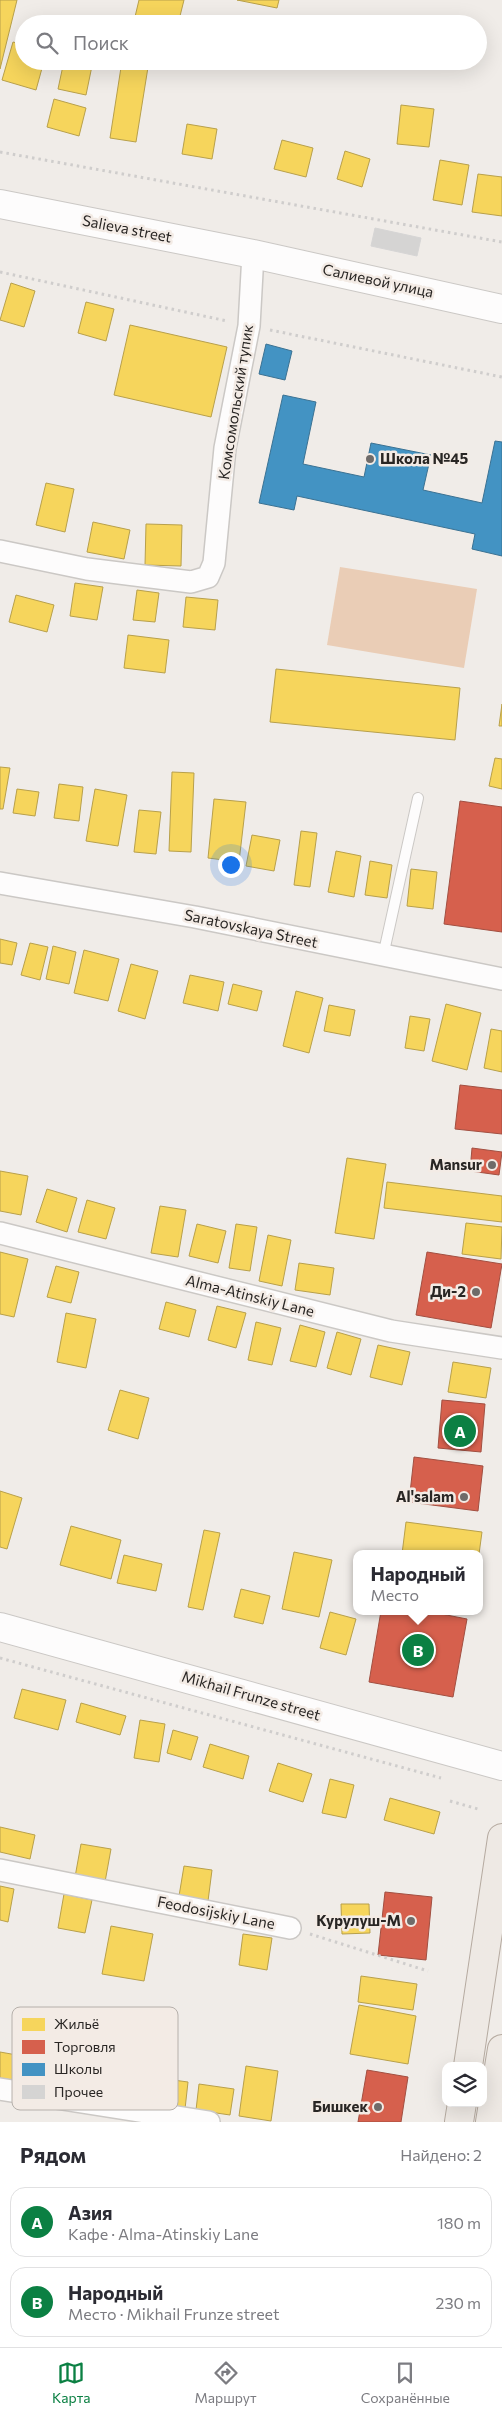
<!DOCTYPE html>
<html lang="ru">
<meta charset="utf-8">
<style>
:root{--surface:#fff;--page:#f7f7f7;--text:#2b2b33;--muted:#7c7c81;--line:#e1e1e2;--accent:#0b8043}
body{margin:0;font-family:Commissioner,sans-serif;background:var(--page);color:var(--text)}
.controls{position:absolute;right:15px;bottom:15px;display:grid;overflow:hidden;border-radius:10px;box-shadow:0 5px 20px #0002}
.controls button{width:45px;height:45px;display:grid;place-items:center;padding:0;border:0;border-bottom:1px solid var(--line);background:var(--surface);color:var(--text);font:25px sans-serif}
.you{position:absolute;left:230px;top:864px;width:18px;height:18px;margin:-12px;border:4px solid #fff;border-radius:50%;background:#1a73e8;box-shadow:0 0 0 8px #1a73e833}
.badge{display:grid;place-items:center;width:32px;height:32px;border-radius:50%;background:var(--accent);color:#fff;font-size:16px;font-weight:700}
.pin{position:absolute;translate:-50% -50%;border:2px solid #fff;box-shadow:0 1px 5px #0006}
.popup{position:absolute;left:353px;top:1550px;width:130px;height:65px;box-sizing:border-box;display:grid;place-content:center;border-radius:10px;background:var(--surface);filter:drop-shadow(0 1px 4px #0005);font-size:16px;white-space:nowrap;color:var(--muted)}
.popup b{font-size:19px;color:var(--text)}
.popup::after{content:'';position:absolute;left:50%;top:100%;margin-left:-10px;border:10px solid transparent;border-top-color:var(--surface)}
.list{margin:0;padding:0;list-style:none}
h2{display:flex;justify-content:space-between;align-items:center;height:65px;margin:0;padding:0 20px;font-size:21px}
h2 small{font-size:16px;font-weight:400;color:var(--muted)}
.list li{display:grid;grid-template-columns:32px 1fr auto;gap:15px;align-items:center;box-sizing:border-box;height:70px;margin:0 10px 10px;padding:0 10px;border:1px solid var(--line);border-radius:15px}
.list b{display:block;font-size:19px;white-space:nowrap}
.list p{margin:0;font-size:16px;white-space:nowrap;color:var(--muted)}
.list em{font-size:16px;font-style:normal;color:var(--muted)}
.icon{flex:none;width:28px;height:28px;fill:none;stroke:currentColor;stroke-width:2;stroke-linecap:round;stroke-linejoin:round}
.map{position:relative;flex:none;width:502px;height:2122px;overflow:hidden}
.search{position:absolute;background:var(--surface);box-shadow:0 5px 20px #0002;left:15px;right:15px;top:15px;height:55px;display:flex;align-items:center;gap:12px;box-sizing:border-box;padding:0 18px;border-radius:28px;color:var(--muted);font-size:19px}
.sheet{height:225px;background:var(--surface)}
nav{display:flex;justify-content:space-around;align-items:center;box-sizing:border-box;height:70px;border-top:1px solid var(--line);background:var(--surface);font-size:14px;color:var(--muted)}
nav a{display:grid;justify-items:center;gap:2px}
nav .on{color:var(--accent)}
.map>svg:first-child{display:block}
</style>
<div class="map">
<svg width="502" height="2122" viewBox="0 0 502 2122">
<rect width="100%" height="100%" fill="#f0ece8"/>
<path fill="#eacdb6" d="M340,567L477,589L464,668L327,645Z"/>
<path fill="#f6d55c" stroke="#b8a04b" d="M0,0H17L0,69Z
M139,0H184L178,24H144L134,21Z
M237,0H279L277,8Z
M73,19L97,24H72Z
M13,42L24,45V61H44L36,90L2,80Z
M64,61H93L86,95L58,89Z
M122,61H149L136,142L110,138Z
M54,99L86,108L79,136L47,127Z
M401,105L434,109L429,147L397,144Z
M187,124L217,129L212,159L182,154Z
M282,140L313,148L306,177L274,169Z
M345,151L370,159L362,187L337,179Z
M440,160L469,165L462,205L433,200Z
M478,174L502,177V216L472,212Z
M11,283L35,291L24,327L0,320Z
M86,302L114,309L106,341L78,333Z
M130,325L227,347L211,417L114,395Z
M46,483L74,489L65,532L36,525Z
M93,522L130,530L124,559L87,552Z
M146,524L182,525L181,566L145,565Z
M75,583L103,587L97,620L70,616Z
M137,590L159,593L155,622L133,620Z
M16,595L54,605L47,632L9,622Z
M186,597L218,600L215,630L183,627Z
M128,635L169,640L165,673L124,668Z
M276,669L460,688L455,740L270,722Z
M502,704V726H499Z
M495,758L502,759V789L489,786Z
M0,767L10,768L3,809H0Z
M172,772L194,773L191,852L169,851Z
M59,784L83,787L79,821L54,818Z
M17,789L39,792L35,816L13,813Z
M95,789L127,795L118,846L86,841Z
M214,799L246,802L239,862L208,858Z
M139,810L161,812L156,854L134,852Z
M301,831L317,833L310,887L294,885Z
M252,835L280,840L274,871L246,866Z
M336,851L361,856L354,897L328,892Z
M370,861L392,865L387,898L365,895Z
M411,869L437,872L433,909L407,906Z
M0,939L17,943L12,965L0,963Z
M30,943L48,947L40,980L21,975Z
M53,946L76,952L69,984L46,979Z
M84,950L119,959L108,1001L74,993Z
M131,964L158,971L145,1019L118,1011Z
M190,975L224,982L218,1011L183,1003Z
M233,984L262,991L257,1011L228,1004Z
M296,991L323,998L309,1053L283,1046Z
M446,1004L481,1013L467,1070L432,1061Z
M329,1005L355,1010L350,1036L324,1031Z
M410,1016L430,1019L424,1051L405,1048Z
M491,1029L502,1031V1072L484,1068Z
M347,1158L386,1164L374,1239L335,1233Z
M0,1171L28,1176L21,1215L0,1211Z
M387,1182L502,1196V1222L384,1208Z
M47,1189L77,1198L67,1232L36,1222Z
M87,1200L115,1208L106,1239L78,1232Z
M160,1206L186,1210L178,1257L151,1253Z
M466,1223L502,1227L501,1259L462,1254Z
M197,1224L226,1231L218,1263L189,1256Z
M236,1224L257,1227L250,1271L229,1268Z
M268,1235L291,1240L282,1286L259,1281Z
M0,1252L28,1259L14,1317L0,1314Z
M299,1263L334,1268L330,1295L295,1290Z
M56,1266L79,1272L71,1303L47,1297Z
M166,1302L196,1310L189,1337L159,1329Z
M217,1306L246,1313L236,1348L208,1340Z
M66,1313L96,1319L86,1368L57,1362Z
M256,1322L281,1328L272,1365L248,1360Z
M300,1325L325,1332L316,1367L290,1361Z
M337,1332L361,1339L351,1375L327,1368Z
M378,1345L410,1352L402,1385L370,1377Z
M453,1362L491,1368L486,1398L448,1392Z
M120,1390L149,1398L138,1439L108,1430Z
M0,1491L22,1498L7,1549L0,1547Z
M406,1522L482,1532L479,1554H402Z
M71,1526L121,1540L111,1579L60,1565Z
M204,1530L220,1533L203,1610L188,1607Z
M294,1552L332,1560L319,1617L282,1609Z
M124,1555L162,1564L156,1591L117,1583Z
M241,1589L270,1596L263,1624L234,1617Z
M330,1612L356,1619L346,1655L320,1648Z
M22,1689L66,1700L58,1730L14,1718Z
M81,1703L126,1716L120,1735L76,1722Z
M140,1720L165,1724L159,1762L134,1758Z
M173,1730L198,1737L191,1760L167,1753Z
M210,1744L249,1756L243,1779L203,1767Z
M278,1763L312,1774L303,1802L269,1791Z
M330,1779L354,1785L346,1818L322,1813Z
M390,1798L440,1812L434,1834L384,1820Z
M0,1827L35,1835L30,1859L0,1852Z
M81,1844L111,1849L105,1882L75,1877Z
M184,1866L212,1870L208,1901L179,1896Z
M0,1886L14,1889L8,1922L0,1920Z
M64,1894L92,1900L85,1933L58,1928Z
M341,1904H369L370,1933L342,1934Z
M111,1926L153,1934L144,1981L102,1974Z
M243,1934L272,1938L267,1970L239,1965Z
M361,1976L417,1984L413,2010L358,2002Z
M359,2005L416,2016L408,2064L350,2054Z
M0,2052L28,2057L23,2084L0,2080Z
M49,2059L77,2064L72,2093L44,2088Z
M246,2066L278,2071L271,2121L239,2116Z
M89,2070L135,2075L133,2100L86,2096Z
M144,2076L188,2082L185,2109L140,2103Z
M199,2084L234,2089L230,2115L196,2110Z"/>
<path fill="#d6604d" stroke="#a24f41" d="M460,801L502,807V932L444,924Z
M460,1085L502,1090V1134L455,1129Z
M472,1148L502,1152L499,1175L470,1171Z
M427,1252L502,1264L491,1328L416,1315Z
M442,1400L485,1404L481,1452L438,1448Z
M414,1457L483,1466L478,1511L409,1502Z
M381,1611H426L467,1619L453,1697L369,1682Z
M385,1892L432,1897L426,1960L378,1955Z
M367,2070L408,2077L401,2122H358Z"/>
<path fill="#4393c3" stroke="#3b7293" d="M266,344L292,351L285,380L259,374Z
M283,395L316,402L303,464L364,477L371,443L431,455L423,490L482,503L495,441L502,442V556L472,549L475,534L297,496L294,510L259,503Z"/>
<path fill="#d5d4d3" stroke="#d6d5d5" d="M375,228L421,238L417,256L371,246Z"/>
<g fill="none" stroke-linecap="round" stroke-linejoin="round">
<g stroke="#cbc8c5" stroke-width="12">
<path id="lane" d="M383,956L418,798"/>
</g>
<g stroke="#cbc8c5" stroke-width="24">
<path id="street" d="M0,551L87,569L191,582L208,577L214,563L225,448L249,326L253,254
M0,883L195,917L502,979
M0,1233L391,1331L502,1348
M0,1870L290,1928
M0,2089L209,2122"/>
</g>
<g stroke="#cbc8c5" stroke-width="30">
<path id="secondary" d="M0,204L253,254L502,309
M0,1627L502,1766"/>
</g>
<g stroke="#b5aaa0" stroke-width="30">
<path id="primary" d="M468,2066L502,1838
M459,2122L462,2103
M490,2122L502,2049"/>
</g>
<path stroke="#cfcdcc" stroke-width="3" stroke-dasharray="2.5 4" stroke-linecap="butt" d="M0,152L502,242
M0,272L227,321
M270,330L502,377
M0,1658L441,1778
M450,1801L478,1809
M310,1934L428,1971"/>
<use href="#lane" stroke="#fdfcfc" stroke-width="10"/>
<use href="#street" stroke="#fdfcfc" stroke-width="21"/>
<use href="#secondary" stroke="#fdfcfc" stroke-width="28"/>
<use href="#primary" stroke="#eee9e4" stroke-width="28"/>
</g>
<g fill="#6f6b69" stroke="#f3ebe5" stroke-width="2">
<circle cx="370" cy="459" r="5"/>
<circle cx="492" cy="1165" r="5"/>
<circle cx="476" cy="1292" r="5"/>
<circle cx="464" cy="1497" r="5"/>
<circle cx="411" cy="1921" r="5"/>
<circle cx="378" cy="2107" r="5"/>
</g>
<g text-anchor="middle" stroke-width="5" stroke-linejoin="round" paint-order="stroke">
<g font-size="15" fill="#292624" stroke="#f3ebe5">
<text transform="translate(127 229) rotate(11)" y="5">Salieva street</text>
<text transform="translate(378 281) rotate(12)" y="5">Салиевой улица</text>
<text transform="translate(236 402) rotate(-81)" y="5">Комсомольский тупик</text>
<text transform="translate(251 929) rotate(12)" y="5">Saratovskaya Street</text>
<text transform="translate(250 1296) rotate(14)" y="5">Alma-Atinskiy Lane</text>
<text transform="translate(251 1696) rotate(16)" y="5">Mikhail Frunze street</text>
<text transform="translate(216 1913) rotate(11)" y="5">Feodosijskiy Lane</text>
</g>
<g font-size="15" font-weight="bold" fill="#292624" stroke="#f3ebe5" text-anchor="end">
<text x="380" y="464" text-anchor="start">Школа №45</text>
<text x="482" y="1170">Mansur</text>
<text x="466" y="1297">Ди-2</text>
<text x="454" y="1502">Al'salam</text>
<text x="401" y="1926">Курулуш-М</text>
<text x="368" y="2112">Бишкек</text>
</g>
</g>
<rect x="12" y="2007" width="166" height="103" rx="8" fill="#f3ebe5" stroke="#b6b0ab" stroke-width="1"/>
<rect x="22" y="2018" width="23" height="13" fill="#f6d55c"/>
<rect x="22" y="2040" width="23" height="14" fill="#d6604d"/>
<rect x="22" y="2063" width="23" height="13" fill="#4393c3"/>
<rect x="22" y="2085" width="23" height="14" fill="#d5d4d3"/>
<g font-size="14" fill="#292624">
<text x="54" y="2029">Жильё</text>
<text x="54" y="2052">Торговля</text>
<text x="54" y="2074">Школы</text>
<text x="54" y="2097">Прочее</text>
</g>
</svg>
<div class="controls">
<button><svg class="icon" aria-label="layers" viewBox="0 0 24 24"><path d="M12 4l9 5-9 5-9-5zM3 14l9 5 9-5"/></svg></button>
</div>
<div class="you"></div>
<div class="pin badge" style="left:460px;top:1431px">A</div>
<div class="pin badge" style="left:418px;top:1650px">B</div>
<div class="popup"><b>Народный</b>Место</div>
<div class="search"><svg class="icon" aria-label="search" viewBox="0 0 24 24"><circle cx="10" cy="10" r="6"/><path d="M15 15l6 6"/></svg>Поиск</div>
</div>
<section class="sheet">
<h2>Рядом<small>Найдено: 2</small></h2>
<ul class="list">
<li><span class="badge">A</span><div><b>Азия</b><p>Кафе · Alma-Atinskiy Lane</p></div><em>180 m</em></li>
<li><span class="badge">B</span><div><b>Народный</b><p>Место · Mikhail Frunze street</p></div><em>230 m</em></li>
</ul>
</section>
<nav>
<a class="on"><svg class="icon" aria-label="map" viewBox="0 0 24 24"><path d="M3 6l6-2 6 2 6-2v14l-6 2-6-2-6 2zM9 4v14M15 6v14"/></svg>Карта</a>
<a><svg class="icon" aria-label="directions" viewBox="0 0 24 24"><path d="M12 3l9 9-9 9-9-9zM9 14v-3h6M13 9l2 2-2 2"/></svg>Маршрут</a>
<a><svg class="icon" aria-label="saved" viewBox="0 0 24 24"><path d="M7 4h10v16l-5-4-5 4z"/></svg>Сохранённые</a>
</nav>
